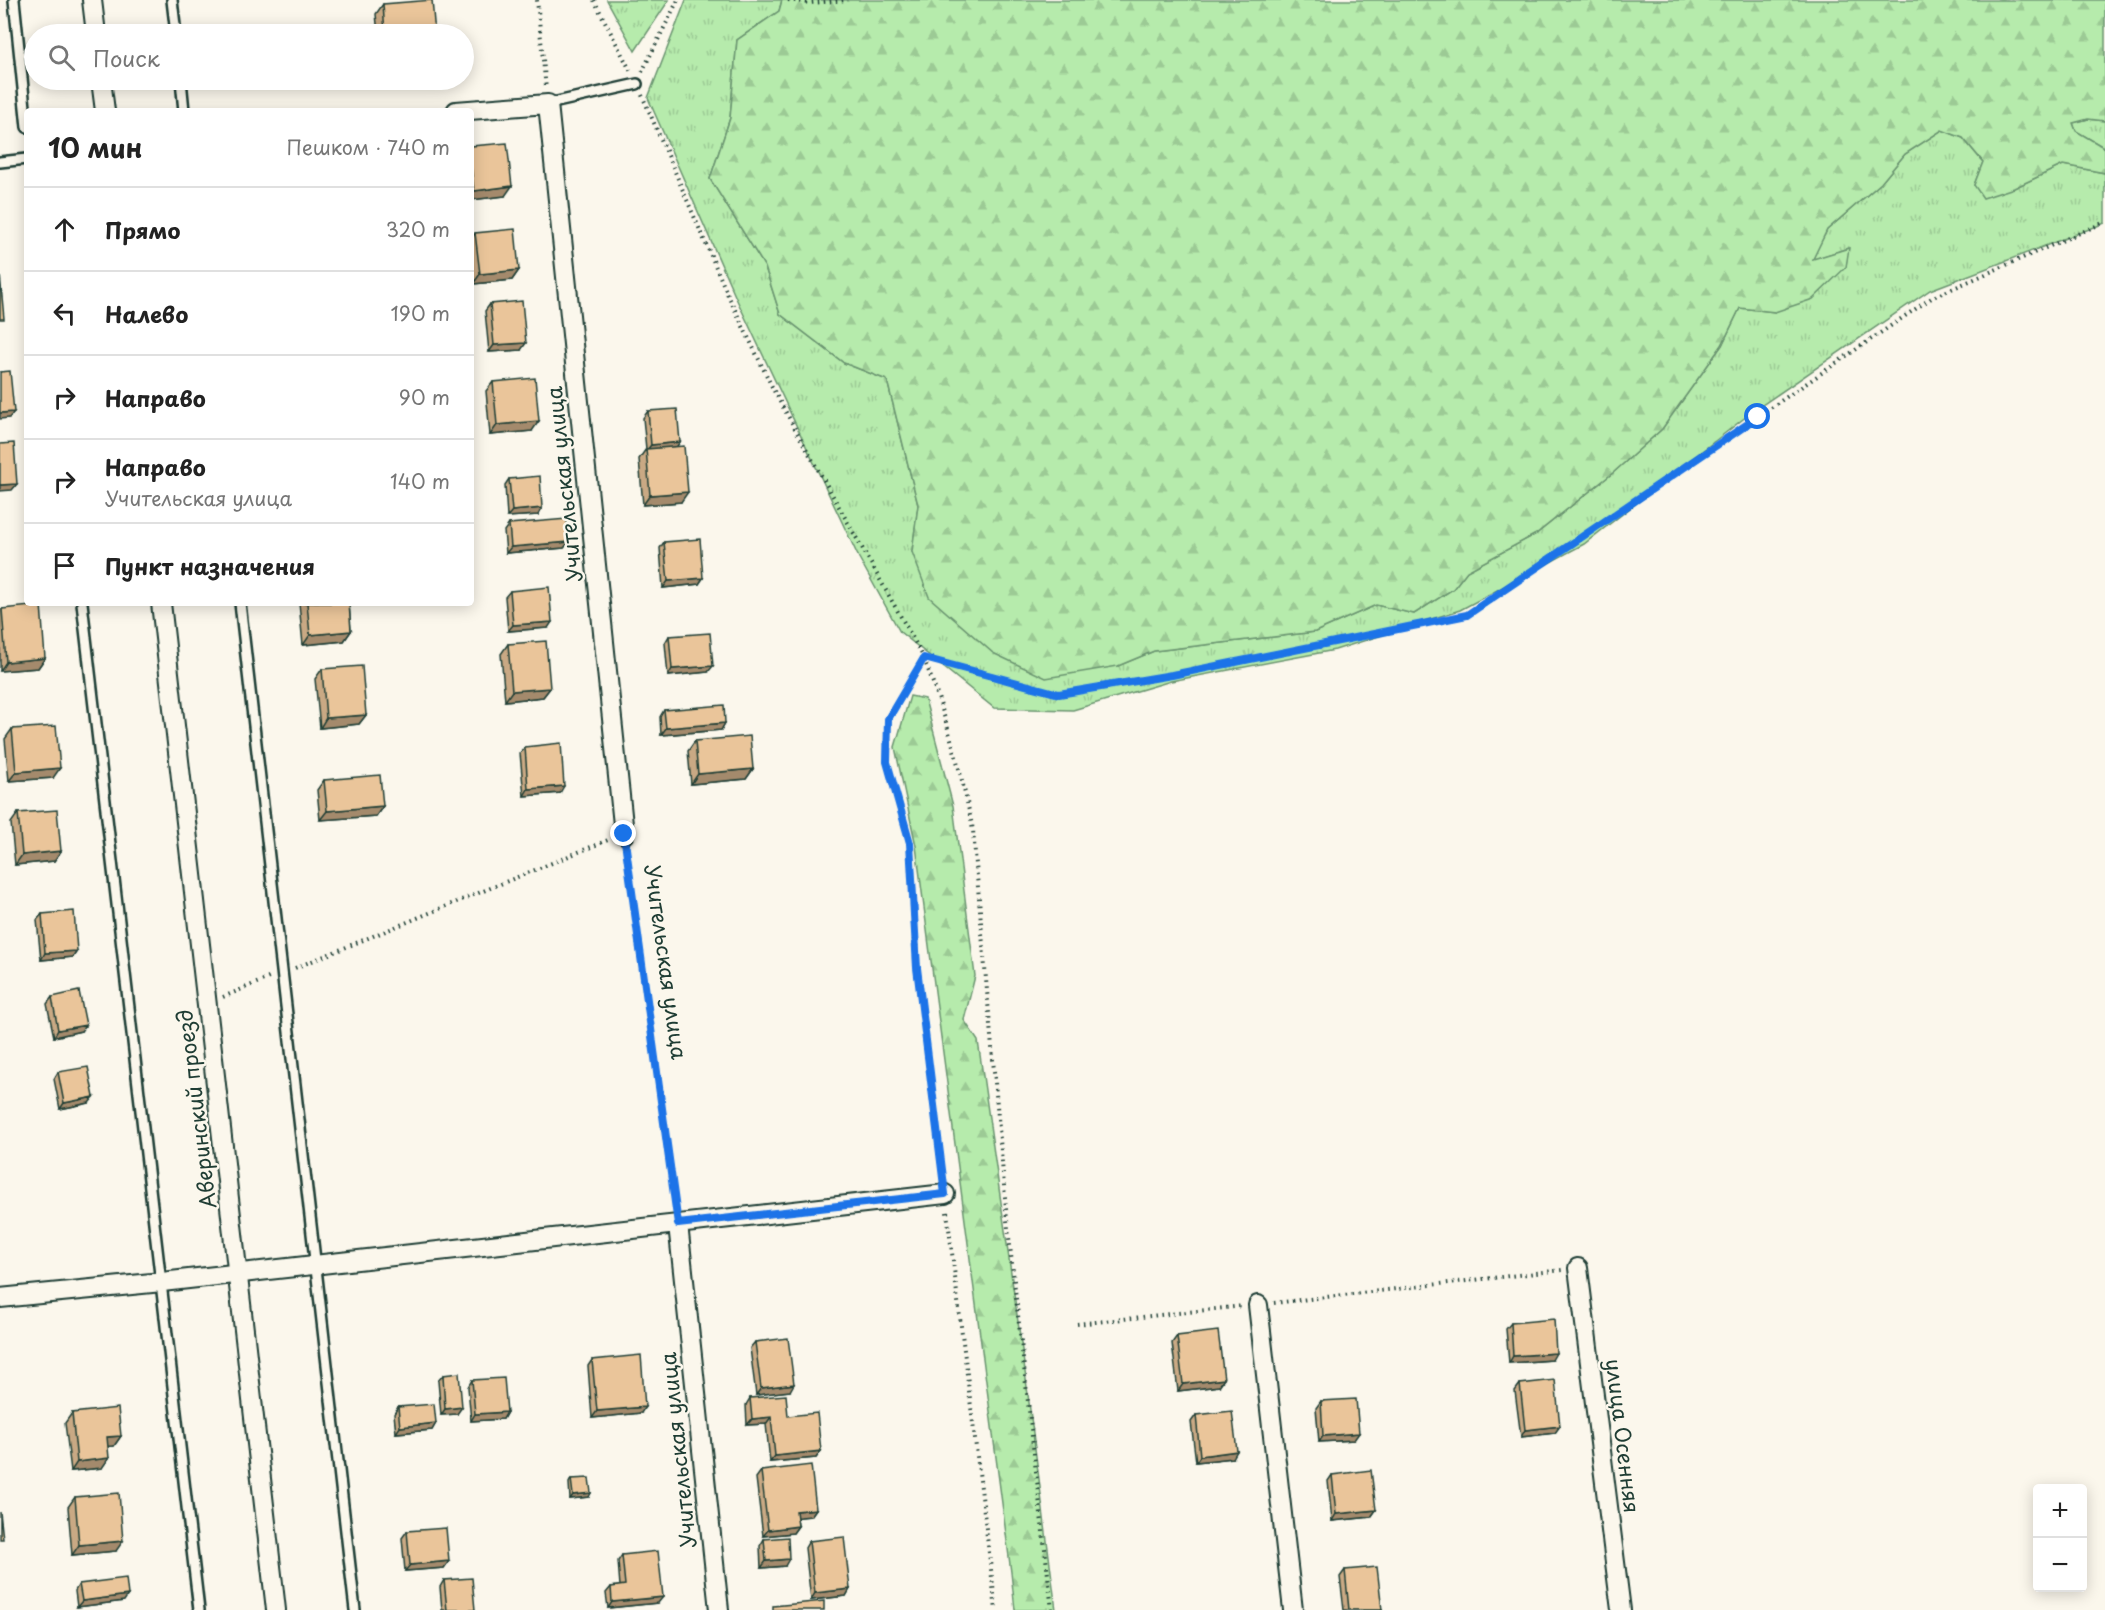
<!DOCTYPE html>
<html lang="ru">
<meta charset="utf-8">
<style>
:root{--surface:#fff;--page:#f6f6f6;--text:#222;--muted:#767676;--line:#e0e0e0}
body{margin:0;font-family:"Playpen Sans",sans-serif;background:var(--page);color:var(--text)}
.controls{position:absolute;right:18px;bottom:18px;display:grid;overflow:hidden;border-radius:6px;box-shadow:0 3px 15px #0003}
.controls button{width:54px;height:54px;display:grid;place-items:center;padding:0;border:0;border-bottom:2px solid var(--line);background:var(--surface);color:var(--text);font:30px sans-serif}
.stop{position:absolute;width:18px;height:18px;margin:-14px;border:4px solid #1a73e8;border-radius:50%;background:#fff}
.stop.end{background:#1a73e8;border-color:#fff;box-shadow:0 2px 6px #0008}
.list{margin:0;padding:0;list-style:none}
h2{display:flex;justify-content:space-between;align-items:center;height:78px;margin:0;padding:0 24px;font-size:26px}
h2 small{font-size:20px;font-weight:400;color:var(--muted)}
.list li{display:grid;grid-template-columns:39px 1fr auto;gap:18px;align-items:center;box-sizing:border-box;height:84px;padding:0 24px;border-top:2px solid var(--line)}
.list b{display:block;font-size:22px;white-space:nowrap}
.list p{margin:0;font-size:20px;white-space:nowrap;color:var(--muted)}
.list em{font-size:20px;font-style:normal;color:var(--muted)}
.icon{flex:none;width:33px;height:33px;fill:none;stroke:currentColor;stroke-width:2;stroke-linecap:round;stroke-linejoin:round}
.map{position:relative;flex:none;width:2105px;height:1610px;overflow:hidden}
.search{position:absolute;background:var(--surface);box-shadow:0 3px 15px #0003;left:24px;top:24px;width:450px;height:66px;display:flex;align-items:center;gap:15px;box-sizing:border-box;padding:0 21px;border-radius:33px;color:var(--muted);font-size:22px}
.panel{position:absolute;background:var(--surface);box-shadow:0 3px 15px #0003;left:24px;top:108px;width:450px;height:498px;border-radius:6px}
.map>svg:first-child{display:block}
</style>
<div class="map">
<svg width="2105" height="1610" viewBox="0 0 2105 1610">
<defs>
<pattern id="grass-tufts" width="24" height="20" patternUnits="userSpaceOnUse" patternTransform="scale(1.5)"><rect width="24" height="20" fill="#b6ebac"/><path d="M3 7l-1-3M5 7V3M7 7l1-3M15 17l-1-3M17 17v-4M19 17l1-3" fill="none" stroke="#9cca95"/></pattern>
<pattern id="forest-firs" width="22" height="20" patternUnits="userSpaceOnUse" patternTransform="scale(1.5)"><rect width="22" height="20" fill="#b6ebac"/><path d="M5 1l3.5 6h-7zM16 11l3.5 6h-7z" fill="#9cca95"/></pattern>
</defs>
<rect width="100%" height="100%" fill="#fbf7ec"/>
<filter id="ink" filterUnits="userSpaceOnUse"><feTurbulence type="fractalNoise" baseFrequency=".0167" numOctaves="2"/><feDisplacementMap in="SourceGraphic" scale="12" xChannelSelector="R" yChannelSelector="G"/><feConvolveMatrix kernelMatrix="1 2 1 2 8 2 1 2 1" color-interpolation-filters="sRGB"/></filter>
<g filter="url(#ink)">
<path fill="url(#grass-tufts)" stroke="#6a9470" stroke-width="1.5" d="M607,0H669L635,51Z
M686,0H782L779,11L737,40L730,118L710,179L765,267L780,314L844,363L887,380L918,505L912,552L1118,666L1154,651L1315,632L1376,605L1414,614L1453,589L1467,571L1536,534L1614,472L1662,429L1722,345L1740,308L1775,312L1846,266L1848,248L1812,260L1827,230L1881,183L1905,154L1942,130L1963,138L1983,162L1974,185L2014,188L2063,165L2105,173V223L1930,290L1752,412L1584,544L1460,610L1335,650L1171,681L1073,710L994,708L900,632L859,558L736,298L648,98Z
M2088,119L2105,121V148L2076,131L2073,123Z"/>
<path fill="url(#forest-firs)" stroke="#6a9470" stroke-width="1.5" d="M782,0H2105V121L2088,119L2073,123L2076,131L2105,148V173L2063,165L2014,188L1983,198L1974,185L1983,162L1963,138L1942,130L1905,154L1881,183L1827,230L1813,259L1849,248L1846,267L1813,299L1775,312L1740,308L1722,345L1662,429L1614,472L1536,534L1467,571L1453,589L1414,614L1376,605L1315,632L1154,651L1118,666L1046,678L993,653L929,597L912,552L918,505L887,380L844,363L780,314L765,267L710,179L730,118L737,40L779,11Z
M910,696L925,699L953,806L975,976L964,1020L978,1041L1024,1364L1056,1610H1015L1011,1572L916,846L895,747Z"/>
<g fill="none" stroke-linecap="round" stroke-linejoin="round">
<g stroke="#1f3d34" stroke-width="14">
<path id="lane" d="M14,0L27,127
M172,0L176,34
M181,80L184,111
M548,104L637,84
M0,162L27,159
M82,603L199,1610
M240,603L355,1610"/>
</g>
<g stroke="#1f3d34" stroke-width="22">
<path id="street" d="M92,0L96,34
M101,80L105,111
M456,111L548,104L624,834
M161,603L276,1610
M678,1224L719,1610
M1578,1268L1621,1610
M0,1298L162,1282L945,1194
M1258,1305L1293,1610"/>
</g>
<path stroke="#1f3d34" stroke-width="4" stroke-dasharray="1.5 4.5" stroke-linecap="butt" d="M537,0L546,89
M594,0L631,72
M788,0L810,3L848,0
M642,72L678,0
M642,95L727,293L775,393L924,658L1059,694L1171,675L1467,615L1933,297L2105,222
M924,658L888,719L887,762L910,842L917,968L943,1178
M924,659C946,715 961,771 973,830L1007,1220L1052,1610
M626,850L676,1208
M295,968L608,840
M223,997L271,977
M947,1212L996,1610
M1274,1303L1562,1270
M1077,1324L1243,1306"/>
<use href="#lane" stroke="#fbf7ec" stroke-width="9"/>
<use href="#street" stroke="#fbf7ec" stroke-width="18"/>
</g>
<path fill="#c9a984" stroke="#1f3d34" stroke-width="1.5" d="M383,4L435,34H378L376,14Z
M471,146L505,196L471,200Z
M475,233L519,270L512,280L473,284L471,268V239Z
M490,304L521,350L489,352L485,311Z
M493,382L532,431L490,435L486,391Z
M648,411L677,447L681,502L643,505L639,459L646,449L643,418Z
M509,479L542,508L538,515L507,517L505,485Z
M509,524L569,542L564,548L506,553L504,531Z
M664,542L703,578L699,584L663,588L660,548Z
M510,591L548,628L508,631L505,597Z
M299,603H349L351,631L344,641L303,645Z
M2,609L45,658L38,668L0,671V611Z
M669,636L708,672L668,676L665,643Z
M508,644L550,688L543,697L505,701L501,654Z
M322,669L366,715L359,724L320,728L315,679Z
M664,710L725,723L721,730L661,735L660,717Z
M12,729L53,778L9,781L5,739Z
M695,741L753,769L746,779L691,784L688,751Z
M525,747L560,793L524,796L520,753Z
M324,780L383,806L376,816L320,820L317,790Z
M18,813L61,851L54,861L15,865L11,823Z
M42,914L77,951L73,957L41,960L37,920Z
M52,997L81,1031L54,1037L47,1004Z
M58,1072L89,1103L60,1109L54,1079Z
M1511,1323L1552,1360L1509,1363L1506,1329Z
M1177,1336L1219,1386L1178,1391L1172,1343Z
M755,1342L790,1391L756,1395L750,1348Z
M592,1360L641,1413L592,1418L588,1366Z
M443,1375L457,1414L441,1415L438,1381Z
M472,1380L507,1412L503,1419L471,1421L468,1387Z
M1520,1384L1555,1433L1521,1437L1515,1391Z
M750,1398L821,1451L816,1458L770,1462L766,1424L747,1425L746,1405Z
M1321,1401L1354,1440L1319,1442L1316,1408Z
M398,1407L436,1423L432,1430L396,1433L394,1414Z
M72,1413L121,1436L114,1446H108L102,1468L71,1471L65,1423Z
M1196,1415L1233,1458L1196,1462L1191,1422Z
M761,1471L816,1509L811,1516L797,1517L798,1526L793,1533L763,1536L756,1478Z
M1332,1475L1376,1510L1371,1517L1332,1521L1328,1481Z
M571,1479L589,1497L570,1499L569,1483Z
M75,1497L116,1551L72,1555L68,1507Z
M407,1531L449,1561L444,1568L405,1571L402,1538Z
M764,1539L785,1566L761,1568L760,1546Z
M809,1541L850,1589L846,1596L811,1600L805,1548Z
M622,1555L658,1603L608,1608L606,1593L611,1587L620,1586L618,1561Z
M1345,1570L1382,1610H1344L1340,1577Z
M444,1580L475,1610H442L440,1587Z
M79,1584L124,1601L77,1607L75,1591Z"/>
<path fill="#a48a6c" stroke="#1f3d34" stroke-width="1.5" d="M512,186L505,196L471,200V194L474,191Z
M519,270L512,280L473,284L480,274Z
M526,343L521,350L489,352L494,345Z
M14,412L9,418L0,419V413Z
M539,421L532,431L490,435L497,425Z
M680,442L675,449L646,451L651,445Z
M17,484L12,490L0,491V485Z
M688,492L681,502L643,505L650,495Z
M542,508L538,515L507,517L512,511Z
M569,542L564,548L506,553L511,547Z
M703,578L699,584L663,588L668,581Z
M552,622L548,628L508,631L513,625Z
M351,631L344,641L303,645L310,635Z
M45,658L38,668L0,671L6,662Z
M713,666L708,672L668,676L672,669Z
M550,688L543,697L505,701L512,691Z
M366,715L359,724L320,728L326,718Z
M725,723L721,730L661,735L666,728Z
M60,768L53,778L9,781L16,772Z
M753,769L746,779L691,784L698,774Z
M564,786L560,793L524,796L528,789Z
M383,806L376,816L320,820L327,811Z
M61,851L54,861L15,865L22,855Z
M77,951L73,957L41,960L45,953Z
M86,1025L81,1031L54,1037L58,1030Z
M94,1097L89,1103L60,1109L64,1103Z
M1556,1353L1552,1360L1509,1363L1513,1356Z
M1224,1379L1219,1386L1178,1391L1183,1384Z
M794,1384L790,1391L756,1395L761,1388Z
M462,1407L457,1414L441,1415L445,1409Z
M645,1407L641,1413L592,1418L597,1411Z
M507,1412L503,1419L471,1421L475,1414Z
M771,1417L766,1424L747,1425L752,1419Z
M436,1423L432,1430L396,1433L400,1427Z
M1560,1426L1555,1433L1521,1437L1525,1430Z
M1359,1433L1354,1440L1319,1442L1323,1436Z
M121,1436L114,1446L100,1447L107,1437Z
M821,1451L816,1458L770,1462L775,1456Z
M1237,1451L1233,1458L1196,1462L1200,1456Z
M109,1458L102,1468L71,1471L77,1462Z
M591,1493L589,1497L570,1499L573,1495Z
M816,1509L811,1516L792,1518L796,1511Z
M1376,1510L1371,1517L1332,1521L1336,1514Z
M798,1526L793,1533L763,1536L768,1530Z
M123,1541L116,1551L72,1555L79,1545Z
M789,1559L785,1566L761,1568L766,1561Z
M449,1561L444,1568L405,1571L410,1565Z
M850,1589L846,1596L811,1600L815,1593Z
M128,1595L124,1601L77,1607L82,1601Z
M663,1597L658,1603L608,1608L612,1602Z"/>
<path fill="#eac59a" stroke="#1f3d34" stroke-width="1.5" d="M432,0L435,34H385L383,4Z
M286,31L287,34H246V33Z
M507,143L512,186L474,191L471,166V146Z
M515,229L519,270L480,274L475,233Z
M0,274L4,319H0Z
M522,301L526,343L494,345L490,304Z
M10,371L14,412L0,413V372Z
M535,378L539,421L497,425L493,382Z
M677,409L680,442L651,445L648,411Z
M14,443L17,484L0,485V444Z
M684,446L688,492L650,495L646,449Z
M540,476L542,508L512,511L509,479Z
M567,519L569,542L511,547L509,524Z
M700,539L703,578L668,581L664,542Z
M549,587L552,622L513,625L510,591Z
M307,603H349L351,631L310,635Z
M41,605L45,658L6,662L2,609Z
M710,633L713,666L672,669L669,636Z
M546,641L550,688L512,691L508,644Z
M362,666L366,715L326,718L322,669Z
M724,705L725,723L666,728L664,710Z
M56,726L60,768L16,772L12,729Z
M750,736L753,769L698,774L695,741Z
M561,743L564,786L528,789L525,747Z
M380,775L383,806L327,811L324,780Z
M57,810L61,851L22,855L18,813Z
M74,911L77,951L45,953L42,914Z
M79,991L86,1025L58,1030L52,997Z
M88,1067L94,1097L64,1103L58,1072Z
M1554,1319L1556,1353L1513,1356L1511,1323Z
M1218,1331L1224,1379L1183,1384L1177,1336Z
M788,1338L794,1384L761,1388L755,1342Z
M641,1355L645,1407L597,1411L592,1360Z
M459,1373L462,1407L445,1409L443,1375Z
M504,1378L507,1412L475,1414L472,1380Z
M1555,1380L1560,1426L1525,1430L1520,1384Z
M786,1395L788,1416L817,1413L821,1451L775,1456L771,1417L752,1419L750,1398Z
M1356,1399L1359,1433L1323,1436L1321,1401Z
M434,1404L436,1423L400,1427L398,1407Z
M118,1408L121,1436L107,1437L109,1458L77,1462L72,1413Z
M1232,1411L1237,1451L1200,1456L1196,1415Z
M811,1465L816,1509L796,1511L798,1526L768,1530L761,1471Z
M1371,1470L1376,1510L1336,1514L1332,1475Z
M589,1478L591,1493L573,1495L571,1479Z
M119,1493L123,1541L79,1545L75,1497Z
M0,1512L3,1539H0Z
M446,1528L449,1561L410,1565L407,1531Z
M788,1537L789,1559L766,1561L764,1539Z
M844,1537L850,1589L815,1593L809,1541Z
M658,1551L663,1597L612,1602L611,1587L625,1585L622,1555Z
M1377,1567L1382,1610H1349L1345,1570Z
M126,1578L128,1595L82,1601L79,1584Z
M472,1578L475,1610H447L444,1580Z
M824,1601V1610H773V1606Z"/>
</g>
<g fill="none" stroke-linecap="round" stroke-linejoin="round" filter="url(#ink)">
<path stroke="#1a73e8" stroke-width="8" d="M624,834L678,1224L945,1194L917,968L910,843L887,762L888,719L924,658L1059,694L1172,675L1467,615L1758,417"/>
</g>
<g text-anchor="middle" stroke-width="5" stroke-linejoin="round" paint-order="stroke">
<g font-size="21" fill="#1f3d34" stroke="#fbf7ec">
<text transform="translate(565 484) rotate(-96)" y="7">Учительская улица</text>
<text transform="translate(665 962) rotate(82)" y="7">Учительская улица</text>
<text transform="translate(197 1109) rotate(-97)" y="7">Аверинский проезд</text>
<text transform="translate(1622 1436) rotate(83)" y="7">улица Осенняя</text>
<text transform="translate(679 1450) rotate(-96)" y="7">Учительская улица</text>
</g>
</g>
</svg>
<div class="controls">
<button>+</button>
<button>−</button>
</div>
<div class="stop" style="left:1758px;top:417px"></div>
<div class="stop end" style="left:624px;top:834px"></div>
<div class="search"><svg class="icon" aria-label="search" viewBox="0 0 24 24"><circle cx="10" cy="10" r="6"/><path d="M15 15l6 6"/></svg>Поиск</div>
<section class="panel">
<h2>10 мин<small>Пешком · 740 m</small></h2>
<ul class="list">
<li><svg class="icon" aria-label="ahead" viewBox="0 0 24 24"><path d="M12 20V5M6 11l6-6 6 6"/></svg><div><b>Прямо</b></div><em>320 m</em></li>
<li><svg class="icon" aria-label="left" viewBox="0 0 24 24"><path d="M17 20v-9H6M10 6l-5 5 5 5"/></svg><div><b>Налево</b></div><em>190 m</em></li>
<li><svg class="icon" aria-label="right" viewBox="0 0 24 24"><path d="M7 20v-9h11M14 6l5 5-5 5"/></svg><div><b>Направо</b></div><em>90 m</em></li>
<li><svg class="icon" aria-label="right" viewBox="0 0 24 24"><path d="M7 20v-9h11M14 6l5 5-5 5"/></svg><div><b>Направо</b><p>Учительская улица</p></div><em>140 m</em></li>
<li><svg class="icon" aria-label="arrive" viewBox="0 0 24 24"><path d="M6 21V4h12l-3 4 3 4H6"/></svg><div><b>Пункт назначения</b></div></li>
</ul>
</section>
</div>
